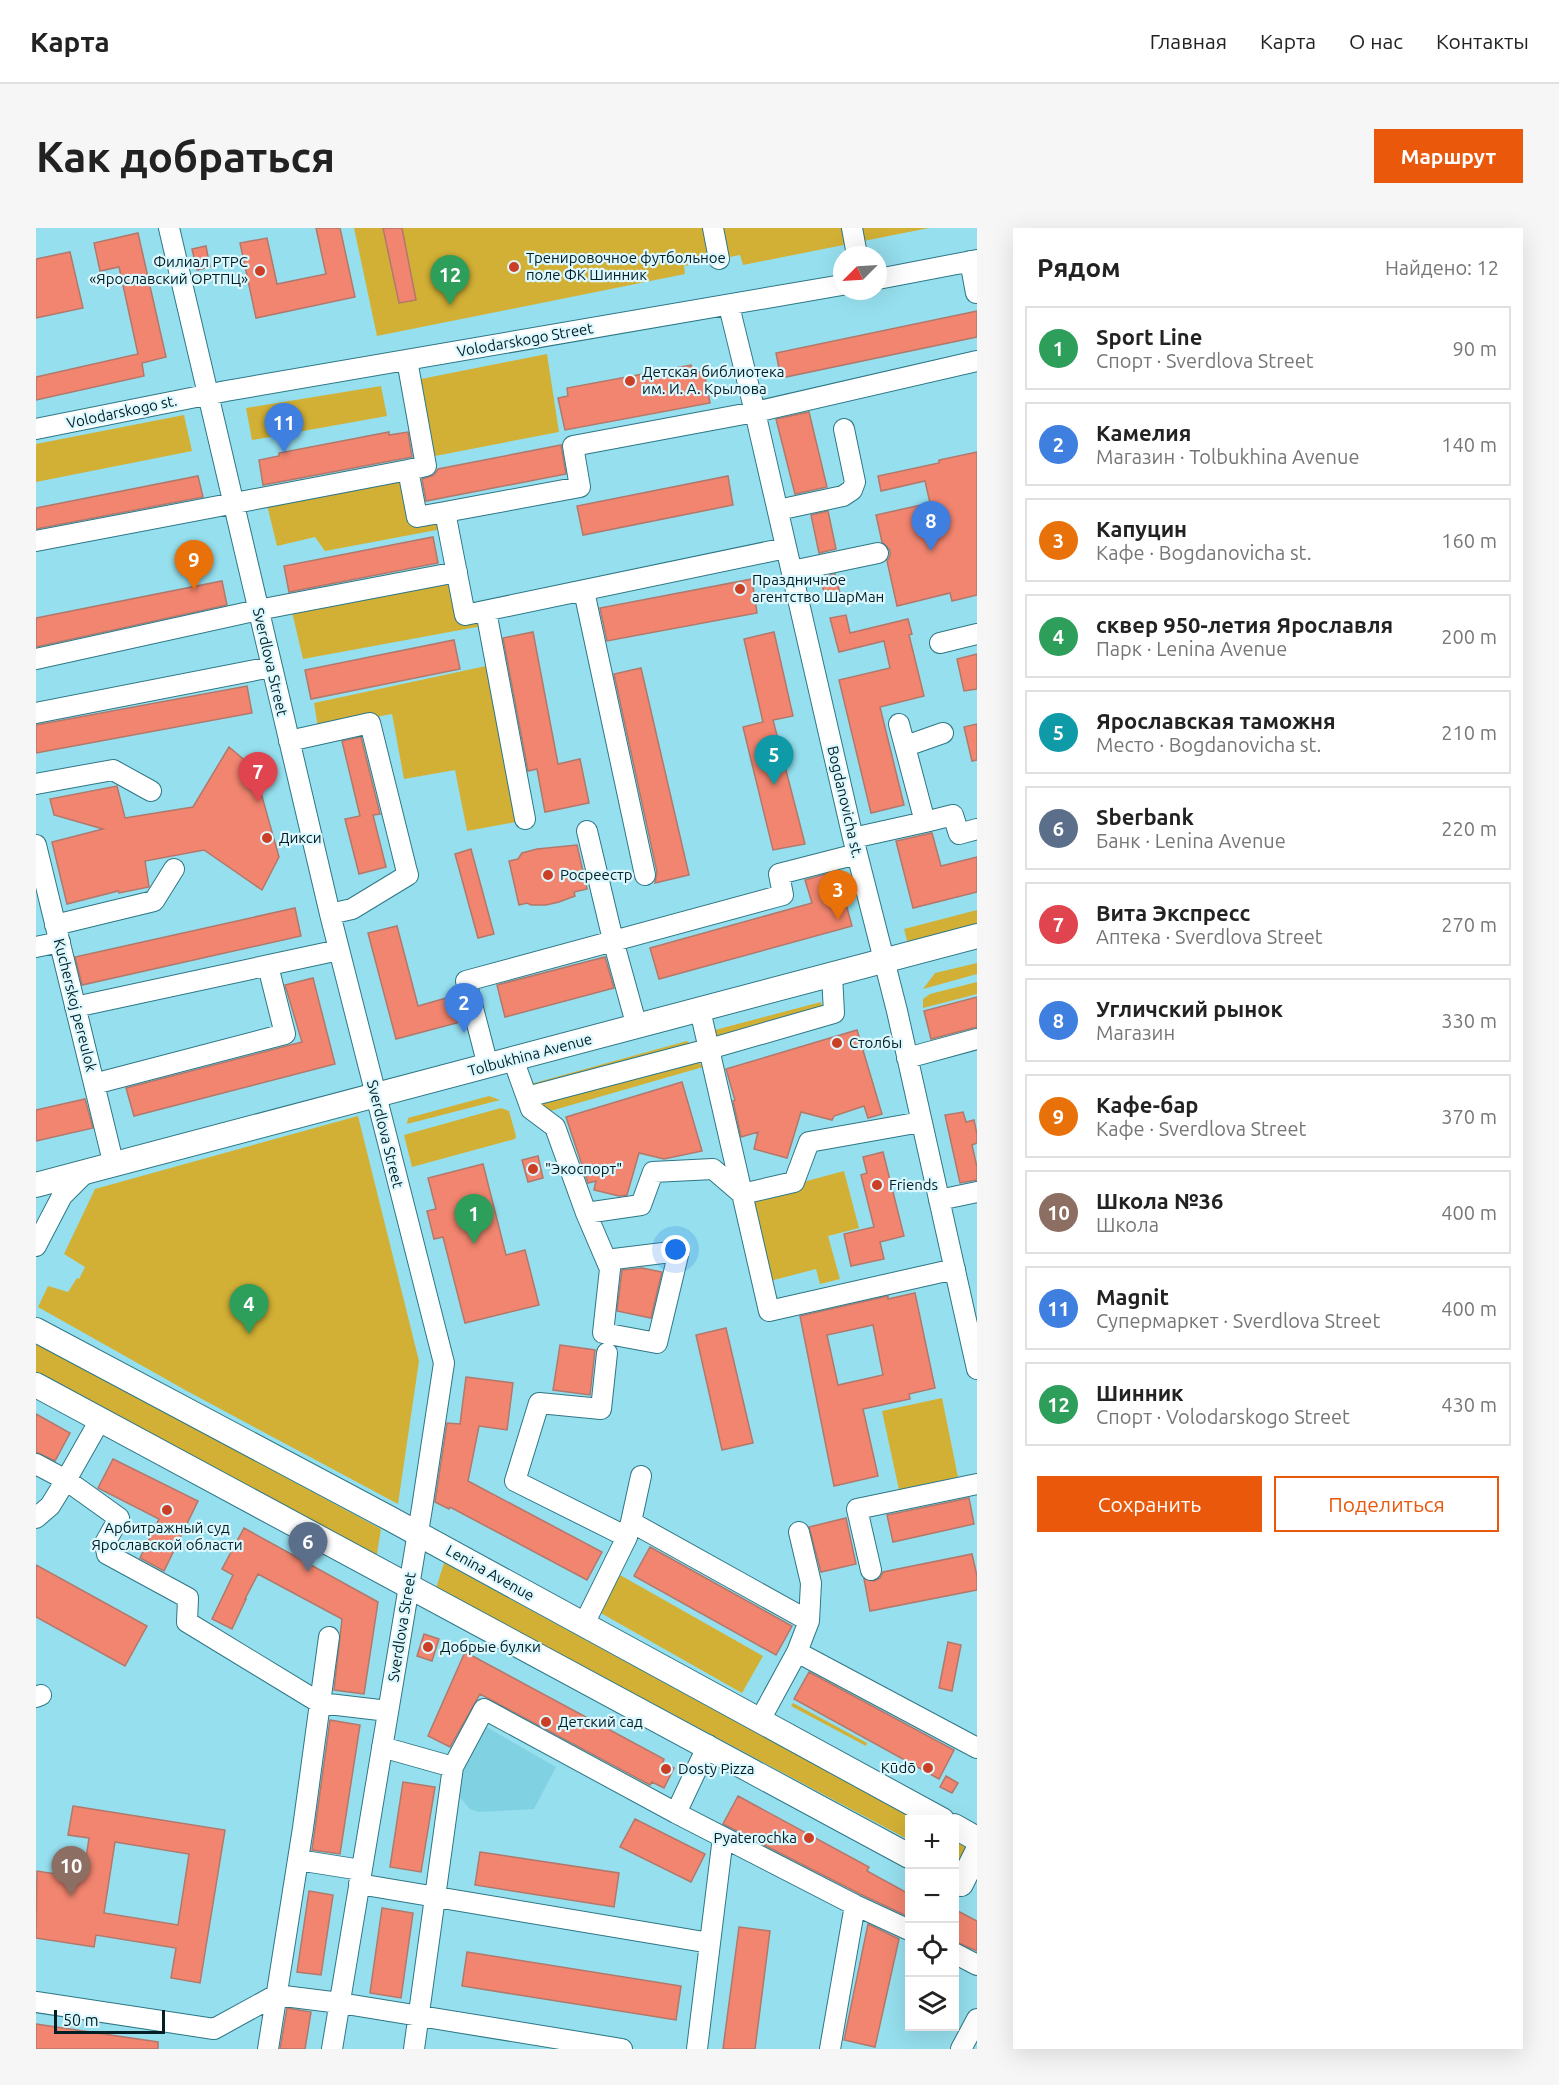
<!DOCTYPE html>
<html lang="ru">
<meta charset="utf-8">
<style>
:root{--surface:#fff;--page:#f6f6f6;--text:#222;--muted:#767676;--line:#e0e0e0;--accent:#ea580c}
body{margin:0;font-family:Ubuntu,sans-serif;background:var(--page);color:var(--text)}
.controls{position:absolute;right:18px;bottom:18px;display:grid;overflow:hidden;border-radius:0px;box-shadow:0 6px 24px #0002}
.controls button{width:54px;height:54px;display:grid;place-items:center;padding:0;border:0;border-bottom:2px solid var(--line);background:var(--surface);color:var(--text);font:30px sans-serif}
.compass{position:absolute;left:797px;top:18px;width:54px;height:54px;border-radius:50%;background:var(--surface);box-shadow:0 6px 24px #0002;rotate:246deg}
.scale{position:absolute;left:18px;bottom:15px;width:111px;box-sizing:border-box;padding-left:6px;border:3px solid #011f24;border-top:0;font-size:16px;line-height:21px;white-space:nowrap;color:#011f24;-webkit-text-stroke:4px #dcf8fe;paint-order:stroke}
.you{position:absolute;left:640px;top:1022px;width:21px;height:21px;margin:-15px;border:4px solid #fff;border-radius:50%;background:#1a73e8;box-shadow:0 0 0 9px #1a73e833}
.badge{display:grid;place-items:center;width:39px;height:39px;border-radius:50%;background:var(--accent);color:#fff;font-size:20px;font-weight:700}
.pin{position:absolute;translate:-50% -50px;filter:drop-shadow(0 2px 3px #0008)}
.pin::after{content:'';position:absolute;top:32px;width:21px;height:18px;background:inherit;clip-path:polygon(0 0,100% 0,50% 100%)}
.list{margin:0;padding:0;list-style:none}
h2{display:flex;justify-content:space-between;align-items:center;height:78px;margin:0;padding:0 24px;font-size:26px}
h2 small{font-size:20px;font-weight:400;color:var(--muted)}
.list li{display:grid;grid-template-columns:39px 1fr auto;gap:18px;align-items:center;box-sizing:border-box;height:84px;margin:0 12px 12px;padding:0 12px;border:2px solid var(--line);border-radius:0px}
.list b{display:block;font-size:22px;white-space:nowrap}
.list p{margin:0;font-size:20px;white-space:nowrap;color:var(--muted)}
.list em{font-size:20px;font-style:normal;color:var(--muted)}
.actions{display:flex;gap:12px;padding:18px 24px}
.actions a{flex:1;padding:14px 0;border:2px solid var(--accent);border-radius:0px;text-align:center;font-size:21px;color:var(--accent)}
.actions .main{background:var(--accent);color:#fff}
.icon{flex:none;width:33px;height:33px;fill:none;stroke:currentColor;stroke-width:2;stroke-linecap:round;stroke-linejoin:round}
.map{position:relative;flex:none;width:941px;height:1821px;overflow:hidden;border-radius:0px}
header{display:flex;align-items:center;gap:36px;box-sizing:border-box;height:84px;padding:0 30px;background:var(--surface);border-bottom:2px solid var(--line)}
header strong{font-size:28px}
nav{display:flex;gap:33px;margin-inline-start:auto;font-size:21px}
.intro{display:flex;align-items:center;justify-content:space-between;box-sizing:border-box;height:144px;padding:0 36px}
h1{margin:0;font-size:42px}
.button{padding:15px 27px;border-radius:0px;background:var(--accent);color:#fff;font-size:21px;font-weight:700}
main{display:flex;gap:36px;padding:0 36px}
aside{flex:1;background:var(--surface);border-radius:0px;box-shadow:0 6px 24px #0002}
.map>svg:first-child{display:block}
</style>
<header>
<strong>Карта</strong>
<nav><a>Главная</a><a>Карта</a><a>О нас</a><a>Контакты</a></nav>
</header>
<div class="intro"><h1>Как добраться</h1><a class="button">Маршрут</a></div>
<main>
<div class="map">
<svg width="941" height="1821" viewBox="0 0 941 1821">
<rect width="100%" height="100%" fill="#96dfee"/>
<path fill="#80d2e3" d="M447,1497L520,1539L498,1581L443,1584L434,1581L419,1564Z"/>
<path fill="#d2b035" d="M318,0H893L707,37L704,27L648,38L649,46L341,108Z
M511,126L523,204L399,228L385,151Z
M345,158L351,188L216,212L210,180Z
M148,187L156,223L0,254V216Z
M365,252L373,291L405,290L406,301L289,323L279,309L241,318L231,277Z
M415,353L445,390L446,398L267,431L256,384Z
M450,438L480,594L431,603L419,542L368,551L356,486L282,500L278,475Z
M941,682V698L872,716L868,701Z
M941,735V746L887,761L899,745Z
M941,754V766L887,780V771L894,766Z
M785,774L787,782L681,810L679,802Z
M651,813L660,820L493,866L491,857Z
M657,828L667,839L511,884L499,875Z
M453,868L464,872L371,896L372,890Z
M465,880L473,883L480,908L479,911L376,939L368,907Z
M322,888L383,1133L362,1276L151,1163L2,1079L12,1058L32,1064L41,1050L43,1051L49,1039L28,1026L59,961Z
M808,943L823,1000L792,1008L804,1051L784,1056L780,1041L734,1053L711,969Z
M0,1114L345,1301L340,1332L0,1145Z
M906,1170L922,1249L863,1262L846,1183Z
M408,1335L879,1591L873,1592V1612L400,1360Z
M584,1347L727,1428L706,1465L563,1384Z
M757,1475L831,1515L830,1518L755,1478Z
M918,1613L935,1622L925,1639L919,1636Z"/>
<path fill="#f1856f" stroke="#b1786b" stroke-width="1.5" fill-rule="evenodd" d="M280,0H304L319,69L220,90L204,15L231,10L241,56L290,46Z
M347,0H366L380,72L363,75Z
M102,5L130,129L106,135L108,148L0,172V149L102,126L83,39L64,43L58,15Z
M170,18L174,39L161,42L156,21Z
M34,24L47,80L0,90V31Z
M941,83V109L745,150L740,125Z
M655,137L657,145L668,143L674,175L529,202L522,170L532,168L531,160Z
M773,184L791,259L759,266L740,191Z
M353,204V207L372,204L376,229L227,257L223,232L243,228V225Z
M525,217L530,246L390,273L386,251L398,247L402,241Z
M941,224V367L916,373L914,365L861,378L851,333L854,328V322L846,314L840,287L894,275L889,253L845,263L842,248L903,235V232Z
M162,248L167,269L0,301V280Z
M692,248L697,277L547,307L541,278Z
M792,283L800,321L783,325L775,287Z
M397,309L402,335L253,364L248,338Z
M799,346L805,369L790,372L785,353L789,352L788,349Z
M716,351L721,385L571,413L564,380Z
M186,353L191,377L0,419V390Z
M810,387L814,405L872,391L876,406L873,407L888,468L844,479L868,577L835,585L803,452L854,440L848,413L803,424L794,390Z
M497,404L522,536L544,531L553,575L509,584L501,541L492,543L467,410Z
M738,404L757,488L737,492L769,616L737,622L707,499L727,494L708,411Z
M418,412L424,441L275,471L269,442Z
M941,426V461L928,463L921,431Z
M605,440L653,647L619,655L621,644L578,446Z
M211,458L216,485L0,525V497Z
M941,496V532L936,533L928,499Z
M325,509L344,586L337,587L350,639L323,646L309,591L324,588L306,513Z
M193,519L218,540L243,629L226,662L168,622L109,633L113,659L83,665L82,663L31,676L16,614L67,601L18,587L14,571L81,558L89,590L157,579Z
M896,605L905,638L941,629V664L877,680L860,613Z
M541,617L551,661L538,664L539,668L523,674L510,677H495L491,675L483,677L473,633L482,631L486,625L501,621Z
M435,621L458,706L442,710L419,626Z
M801,643L816,698L623,751L614,720L776,675L769,652Z
M259,680L265,708L46,757L39,729Z
M361,698L382,778L421,767L428,793L360,811L332,705Z
M569,729L578,760L469,789L461,757Z
M277,750L299,836L98,888L90,860L266,814L249,757Z
M941,769V799L895,811L888,783Z
M821,802L846,886L832,890L828,878L798,888L796,892L765,884L751,930L718,921L722,904L705,909L697,873L699,872L690,841Z
M646,854L666,923L628,931L603,925L591,967L583,968L558,962L560,953L552,955L530,889Z
M49,871L57,900L0,913V882Z
M927,884L930,894L938,892L941,906V915L936,917L941,939V952L924,955L909,887Z
M847,924L868,1008L844,1014L848,1031L815,1038L808,1006L838,999L825,947L831,945L827,929Z
M502,928L507,950L492,954L486,932Z
M447,936L470,1027L489,1022L503,1077L429,1095L407,1009L398,1011L391,983L400,981L392,950Z
M606,1040L626,1044L615,1090L581,1083L586,1042Z
M879,1065L899,1160L873,1166L874,1171L827,1181L842,1248L798,1258L764,1088L852,1068V1071ZM837,1097L847,1147L802,1157L791,1107Z
M690,1100L717,1215L686,1222L660,1107Z
M524,1117L559,1122L554,1167L517,1162Z
M430,1149L477,1155L471,1202L443,1198L432,1253L566,1324L551,1352L414,1279L413,1281L399,1274L411,1195L424,1196Z
M0,1186L34,1205L19,1233L0,1224Z
M77,1231L162,1273L128,1343L104,1330L123,1291L62,1260Z
M933,1270L938,1296L857,1314L851,1287Z
M810,1290L820,1336L785,1344L773,1299Z
M208,1300L342,1374L328,1466L298,1462L306,1391L222,1346L209,1371H210L196,1401L176,1391L197,1347L186,1341Z
M614,1319L756,1398L740,1427L598,1348Z
M936,1326L941,1348V1362L834,1383L828,1351L838,1353L844,1350L847,1344Z
M0,1337L111,1398L89,1438L0,1389Z
M388,1406L403,1411L396,1433L381,1428Z
M912,1414L925,1417L916,1463L903,1460Z
M429,1424L628,1531L627,1534L638,1540L628,1560L616,1554L614,1557L444,1466L414,1519L392,1508Z
M773,1444L918,1522L903,1551L758,1471Z
M294,1492L324,1497L304,1626L276,1622Z
M910,1548L922,1555L916,1565L904,1559Z
M367,1554L399,1559L385,1644L354,1639Z
M702,1568L833,1639L831,1643L873,1666V1689L824,1666L687,1596Z
M37,1578L189,1602L164,1755L135,1750L140,1720L60,1707L58,1719L0,1710L1,1643L47,1650L53,1610L32,1607ZM79,1614L153,1626L142,1697L68,1685Z
M599,1591L669,1626L655,1654L584,1619Z
M444,1624L583,1645L578,1679L439,1657Z
M273,1663L297,1667L285,1747L261,1744Z
M346,1680L377,1685L365,1770L334,1765Z
M918,1681L941,1693V1723L918,1713Z
M832,1696L863,1711L839,1819L808,1812Z
M703,1699L734,1703L719,1821H687Z
M431,1724L645,1758L640,1792L426,1758Z
M251,1780L275,1784L269,1821H244Z
M0,1796L122,1814V1821H0Z"/>
<g fill="none" stroke-linecap="round" stroke-linejoin="round">
<g stroke="#2e7786" stroke-width="22">
<path id="minor" d="M133,0L294,686L408,1135L386,1280L296,1821
M677,0L683,31
M816,0L821,27
M934,33L940,65
M842,51L941,32
M693,78L719,184L817,610L861,783L941,1141
M371,132L390,238L372,242
M0,201L190,163L806,57
M742,282L807,268L816,262L819,254L808,201
M0,313L372,242L381,289L409,284
M750,320L429,387L409,284L544,259L537,218L719,184L941,133
M756,343L842,325
M548,363L609,647
M450,383L489,591
M904,415L941,406
M0,431L222,382L421,344
M0,485L235,439
M253,513L334,495L370,640L372,647L316,681L294,686
M870,518L907,505
M0,556L77,542L115,563
M889,594L917,587L923,606L941,601
M551,603L577,712L601,799
M817,610L889,594L863,496
M0,617L78,938
M19,697L118,673L138,641
M0,719L24,714
M39,779L303,722
M664,782L733,1083L919,1041
M871,830L941,811
M477,831L495,881L519,899L550,985L574,1041L567,1105L621,1115L643,1023L570,1032
M452,838L430,753L747,667L743,646L821,626
M58,856L249,806L232,738
M491,869L673,821L798,785L796,747
M903,972L941,964
M550,985L605,977L617,944L677,941L706,966L758,954L773,914L885,894
M0,1018L26,968L48,946
M571,1125L565,1181L503,1175L479,1253L591,1309
M0,1236L30,1252L64,1192
M0,1290L14,1278L30,1252L83,1290L69,1315L71,1326L152,1370L151,1394L284,1475L352,1483
M595,1294L605,1248
M763,1304L775,1355L773,1393
M835,1342L821,1281L941,1256
M548,1396L591,1309L595,1294L773,1393L761,1424
M0,1469L5,1467
M724,1492L761,1424L941,1520
M346,1519L417,1539L448,1481L640,1585L672,1517
M640,1585L819,1677L873,1702
M262,1632L325,1642
M323,1656L674,1715
M918,1725L941,1737
M0,1774L178,1801L240,1767L304,1775L586,1821
M232,1821L267,1600L293,1409
M378,1821L417,1539
M661,1821L687,1609
M794,1821L819,1677
M925,1821L941,1791"/>
</g>
<g stroke="#2e7786" stroke-width="26">
<path id="major" d="M0,957L941,708
M0,1102L353,1290L906,1592
M0,1157L873,1628
M918,1598L941,1611
M925,1656L941,1624"/>
</g>
<use href="#minor" stroke="#fff" stroke-width="20"/>
<use href="#major" stroke="#fff" stroke-width="24"/>
</g>
<g fill="#ca3f25" stroke="#dcf8fe" stroke-width="2">
<circle cx="478" cy="39" r="6"/>
<circle cx="224" cy="43" r="6"/>
<circle cx="594" cy="153" r="6"/>
<circle cx="704" cy="361" r="6"/>
<circle cx="231" cy="610" r="6"/>
<circle cx="512" cy="647" r="6"/>
<circle cx="801" cy="815" r="6"/>
<circle cx="497" cy="941" r="6"/>
<circle cx="841" cy="957" r="6"/>
<circle cx="131" cy="1282" r="6"/>
<circle cx="392" cy="1419" r="6"/>
<circle cx="510" cy="1494" r="6"/>
<circle cx="892" cy="1540" r="6"/>
<circle cx="630" cy="1541" r="6"/>
<circle cx="773" cy="1610" r="6"/>
</g>
<g text-anchor="middle" stroke-width="4.5" stroke-linejoin="round" paint-order="stroke">
<g font-size="15" fill="#011f24" stroke="#dcf8fe" text-anchor="start">
<text x="490" y="35">Тренировочное футбольное<tspan x="490" dy="17">поле ФК Шинник</tspan></text>
<text x="212" y="39" text-anchor="end">Филиал РТРС<tspan x="212" dy="17">«Ярославский ОРТПЦ»</tspan></text>
<text x="606" y="149">Детская библиотека<tspan x="606" dy="17">им. И. А. Крылова</tspan></text>
<text x="716" y="357">Праздничное<tspan x="716" dy="17">агентство ШарМан</tspan></text>
<text x="243" y="615">Дикси</text>
<text x="524" y="652">Росреестр</text>
<text x="813" y="820">Столбы</text>
<text x="509" y="946">"Экоспорт"</text>
<text x="853" y="962">Friends</text>
<text x="131" y="1305" text-anchor="middle">Арбитражный суд<tspan x="131" dy="17">Ярославской области</tspan></text>
<text x="404" y="1424">Добрые булки</text>
<text x="522" y="1499">Детский сад</text>
<text x="880" y="1545" text-anchor="end">Kūdō</text>
<text x="642" y="1546">Dosty Pizza</text>
<text x="761" y="1615" text-anchor="end">Pyaterochka</text>
</g>
<g font-size="15" fill="#011f24" stroke="#dcf8fe">
<text transform="translate(489 112) rotate(-10)" y="5">Volodarskogo Street</text>
<text transform="translate(86 184) rotate(-12)" y="5">Volodarskogo st.</text>
<text transform="translate(234 434) rotate(77)" y="5">Sverdlova Street</text>
<text transform="translate(809 574) rotate(77)" y="5">Bogdanovicha st.</text>
<text transform="translate(39 777) rotate(76)" y="5">Kucherskoj pereulok</text>
<text transform="translate(494 827) rotate(-15)" y="5">Tolbukhina Avenue</text>
<text transform="translate(349 906) rotate(76)" y="5">Sverdlova Street</text>
<text transform="translate(454 1345) rotate(29)" y="5">Lenina Avenue</text>
<text transform="translate(366 1399) rotate(-81)" y="5">Sverdlova Street</text>
</g>
</g>
</svg>
<div class="controls">
<button>+</button>
<button>−</button>
<button><svg class="icon" aria-label="locate" viewBox="0 0 24 24"><circle cx="12" cy="12" r="6"/><path d="M12 2v4M12 18v4M2 12h4M18 12h4"/></svg></button>
<button><svg class="icon" aria-label="layers" viewBox="0 0 24 24"><path d="M12 4l9 5-9 5-9-5zM3 14l9 5 9-5"/></svg></button>
</div>
<svg class="compass" viewBox="-18 -18 36 36"><path d="M0-13l5 13h-10z" fill="#e53935"/><path d="M0 13l5-13h-10z" fill="#767676"/></svg>
<div class="scale">50 m</div>
<div class="you"></div>
<div class="pin badge" style="left:438px;top:1016px;background:#2e9e5b">1</div>
<div class="pin badge" style="left:428px;top:805px;background:#3f7fe0">2</div>
<div class="pin badge" style="left:802px;top:692px;background:#e8710a">3</div>
<div class="pin badge" style="left:213px;top:1106px;background:#2e9e5b">4</div>
<div class="pin badge" style="left:738px;top:557px;background:#0f9aa8">5</div>
<div class="pin badge" style="left:272px;top:1344px;background:#5c6f8a">6</div>
<div class="pin badge" style="left:222px;top:574px;background:#e0444e">7</div>
<div class="pin badge" style="left:895px;top:323px;background:#3f7fe0">8</div>
<div class="pin badge" style="left:158px;top:362px;background:#e8710a">9</div>
<div class="pin badge" style="left:35px;top:1668px;background:#8d6e63">10</div>
<div class="pin badge" style="left:248px;top:225px;background:#3f7fe0">11</div>
<div class="pin badge" style="left:414px;top:77px;background:#2e9e5b">12</div>
</div>
<aside>
<h2>Рядом<small>Найдено: 12</small></h2>
<ul class="list">
<li><span class="badge" style="background:#2e9e5b">1</span><div><b>Sport Line</b><p>Спорт · Sverdlova Street</p></div><em>90 m</em></li>
<li><span class="badge" style="background:#3f7fe0">2</span><div><b>Камелия</b><p>Магазин · Tolbukhina Avenue</p></div><em>140 m</em></li>
<li><span class="badge" style="background:#e8710a">3</span><div><b>Капуцин</b><p>Кафе · Bogdanovicha st.</p></div><em>160 m</em></li>
<li><span class="badge" style="background:#2e9e5b">4</span><div><b>сквер 950-летия Ярославля</b><p>Парк · Lenina Avenue</p></div><em>200 m</em></li>
<li><span class="badge" style="background:#0f9aa8">5</span><div><b>Ярославская таможня</b><p>Место · Bogdanovicha st.</p></div><em>210 m</em></li>
<li><span class="badge" style="background:#5c6f8a">6</span><div><b>Sberbank</b><p>Банк · Lenina Avenue</p></div><em>220 m</em></li>
<li><span class="badge" style="background:#e0444e">7</span><div><b>Вита Экспресс</b><p>Аптека · Sverdlova Street</p></div><em>270 m</em></li>
<li><span class="badge" style="background:#3f7fe0">8</span><div><b>Угличский рынок</b><p>Магазин</p></div><em>330 m</em></li>
<li><span class="badge" style="background:#e8710a">9</span><div><b>Кафе-бар</b><p>Кафе · Sverdlova Street</p></div><em>370 m</em></li>
<li><span class="badge" style="background:#8d6e63">10</span><div><b>Школа №36</b><p>Школа</p></div><em>400 m</em></li>
<li><span class="badge" style="background:#3f7fe0">11</span><div><b>Magnit</b><p>Супермаркет · Sverdlova Street</p></div><em>400 m</em></li>
<li><span class="badge" style="background:#2e9e5b">12</span><div><b>Шинник</b><p>Спорт · Volodarskogo Street</p></div><em>430 m</em></li>
</ul>
<div class="actions"><a class="main">Сохранить</a><a>Поделиться</a></div>
</aside>
</main>
